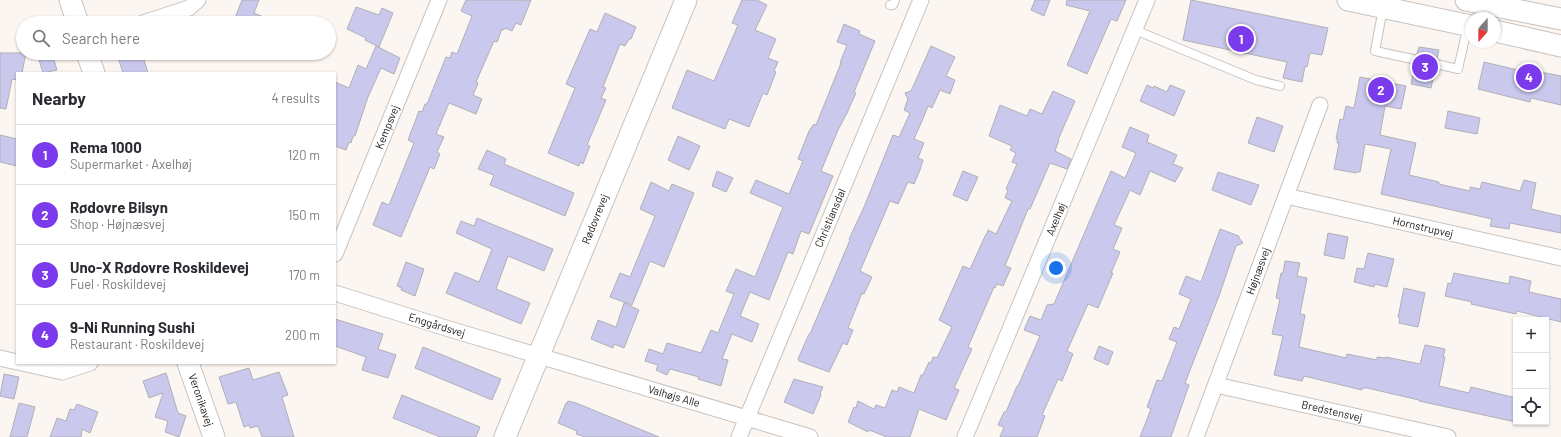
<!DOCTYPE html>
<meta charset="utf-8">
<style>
:root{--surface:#fff;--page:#f7f7f7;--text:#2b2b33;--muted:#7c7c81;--line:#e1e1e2;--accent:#7c3aed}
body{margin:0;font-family:Barlow,sans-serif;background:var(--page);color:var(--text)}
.controls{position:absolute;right:12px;bottom:12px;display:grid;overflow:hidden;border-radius:0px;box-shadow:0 1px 3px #0004}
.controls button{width:36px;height:36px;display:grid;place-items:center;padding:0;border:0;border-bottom:1px solid var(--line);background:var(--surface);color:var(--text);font:20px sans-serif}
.compass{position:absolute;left:1465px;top:12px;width:36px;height:36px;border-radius:50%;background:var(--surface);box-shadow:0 1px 3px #0004;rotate:201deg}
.you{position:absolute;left:1056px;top:268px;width:14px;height:14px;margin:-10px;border:3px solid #fff;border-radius:50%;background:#1a73e8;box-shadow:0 0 0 6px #1a73e833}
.badge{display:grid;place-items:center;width:26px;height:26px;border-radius:50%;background:var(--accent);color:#fff;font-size:13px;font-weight:700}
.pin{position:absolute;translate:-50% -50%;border:2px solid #fff;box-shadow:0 1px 4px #0006}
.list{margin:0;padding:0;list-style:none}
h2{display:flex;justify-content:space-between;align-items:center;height:52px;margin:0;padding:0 16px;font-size:17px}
h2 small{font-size:13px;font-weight:400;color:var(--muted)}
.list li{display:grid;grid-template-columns:26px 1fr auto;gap:12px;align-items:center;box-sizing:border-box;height:60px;padding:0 16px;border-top:1px solid var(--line)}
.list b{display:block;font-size:15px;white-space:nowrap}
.list p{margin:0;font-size:13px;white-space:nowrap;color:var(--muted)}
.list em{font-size:13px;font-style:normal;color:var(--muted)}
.icon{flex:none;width:22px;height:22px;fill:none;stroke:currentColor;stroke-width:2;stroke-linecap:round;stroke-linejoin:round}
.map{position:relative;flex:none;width:1561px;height:437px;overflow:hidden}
.search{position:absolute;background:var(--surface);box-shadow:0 1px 3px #0004;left:16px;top:16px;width:320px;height:44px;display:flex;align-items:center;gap:10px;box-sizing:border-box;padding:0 14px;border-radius:22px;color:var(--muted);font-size:15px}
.panel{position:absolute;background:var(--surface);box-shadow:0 1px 3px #0004;left:16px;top:72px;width:320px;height:292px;border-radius:0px}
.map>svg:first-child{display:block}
</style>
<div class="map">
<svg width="1561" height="437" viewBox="0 0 1561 437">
<rect width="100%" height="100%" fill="#fcf6f2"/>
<path fill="#cac8ed" stroke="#b0b0b6" d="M242,0H259L254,13L277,23H233Z
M466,0H531L521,25L516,23L512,31L505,28L504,30L502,29L497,42L494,41L476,82L478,83L473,95L482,99L476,114L449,103L436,134L444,137L437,152L440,154L434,169L430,167L401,237L373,225L382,202L389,205L414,143L408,140L419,111L422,112L425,104H427L446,57L450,58L452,52L457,54L472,16L461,11Z
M742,0H757L767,5L755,30L776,39L768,58L778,62L774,71L776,72L767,95L763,93L749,127L729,119L725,129L672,108L687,70L714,81L738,25L732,23Z
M1035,0H1050L1044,16L1031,10Z
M1067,0H1126L1117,21L1111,19L1087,74L1067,65L1090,11L1066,5Z
M1191,0L1328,28L1322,55L1310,53L1307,67L1305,66L1302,82L1283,78L1287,62L1183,40Z
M356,7L379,15L382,8L393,13L379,47L365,40L366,38L347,29Z
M605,13L636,27L631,39H629L625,46L620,44L603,87L606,88L601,98L606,100L587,145L590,146L583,164L580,162L579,166L548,153L575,88L566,84L590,29L597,32Z
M844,24L860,31L859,34L875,41L854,92L856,93L847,113L838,130L821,171L833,176L809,234L801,231L793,254L788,252L769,300L750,292L740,316L759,324L752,342L732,334L722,359L728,360L721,386L698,379L699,377L670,369L667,375L656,370L658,365L645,361L649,349L663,354L667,343L701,353L711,330L718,333L734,294L726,291L736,269L755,277L783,207L750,193L756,180L789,194L803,161L798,159L809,131L814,124L816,125L841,63H840L847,45L837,42Z
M376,46L400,58L394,74L381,68L368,97L355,136H353L351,143L349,142L346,150L335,146V82L349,88L358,65L366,69Z
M931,46L955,57L946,76L955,80L950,94L940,90L932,108L928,106L922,121L914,139L924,143L918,158L923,160L920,170L914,184L908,182L898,204L890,201L860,271L872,277L864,294L862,293L848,328L853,330L847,345L843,343L829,372L799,361L798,359L809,334H810L850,240L849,239L864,207L893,135L899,137L910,113L904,110L908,99L905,93L911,91Z
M1419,47L1439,50L1437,59L1432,60L1431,63L1432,68L1435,69L1431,88L1411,84L1415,65H1419L1422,62L1421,56L1417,54Z
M0,53H26L22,73H17V80L12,79L6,109L0,108Z
M37,53H52L57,70L43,73Z
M129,53H142L148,73H123L118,57Z
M1484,62L1539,75L1540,72L1561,76V105L1531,98L1530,102L1478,89Z
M1360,77L1406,86L1401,109L1385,106L1380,135L1416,143L1409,175L1439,182V184L1470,191V187L1480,189L1482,182L1520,191L1524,180L1536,183L1531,209L1561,216V233L1510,223L1509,229L1490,226L1492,219L1381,194L1391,149L1365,144L1360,172H1356V173L1334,169L1339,143H1337L1338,139H1336L1340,119L1343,120L1346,106L1354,108Z
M1147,85L1153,88L1154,86L1167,92L1170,85L1185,91L1174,116L1140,101Z
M1053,91L1075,101L1058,140H1059L1055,151L1071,159L1067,169L1050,163L1030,209H1028L1005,266L1011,268L1003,286L997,284L995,288L994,287L968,347L972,349L954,388L959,390L946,420L919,409L910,437H887L869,430L868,432L848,422L854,407L856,408L858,401L874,409L876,405L885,408L892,390L897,392L899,387L914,393L921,375H923L929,362L931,363L933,357L937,358L952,327L939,320L963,266L970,269L986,234H987L988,230L996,234L1012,201L1005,198L1008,190L1006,189L1017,164L1012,162L1016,153L1010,150L1012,146L989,136L1000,105L1027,116L1030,109L1042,114Z
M1448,111L1480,118L1477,134L1445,128Z
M1257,117L1283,126L1274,152L1248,143Z
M1130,127L1149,135L1147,142L1177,155L1173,164L1183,168L1175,182L1150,171L1140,195L1130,190L1114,225L1122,228L1113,249L1120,252L1111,273H1113L1098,308L1088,304L1067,351L1073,354L1062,381L1058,379L1042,415L1045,416L1037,437H1000L1004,427L998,425L1004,412H1006L1017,386H1018L1040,336L1024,330L1030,316L1041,320L1047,305L1054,304L1111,171L1125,178L1136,153L1122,147Z
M0,135L17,139V166L0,162Z
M678,136L700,146L689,170L668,160Z
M487,150L506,159L504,164L574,193L565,216L490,185L494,175L478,169Z
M717,171L733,178L726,192L712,186Z
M963,171L978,177L967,201L953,195Z
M1218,172L1259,185L1251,205L1212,190Z
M651,182L669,191L672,184L694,193L664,267L650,261L632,305L610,297L620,273L630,277L655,216L640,209Z
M477,218L553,249L544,271L508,256L496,289L530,303L521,324L446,293L455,272L479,282L492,249L456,233L461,221L474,226Z
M1220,229L1239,236V238L1243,243L1236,246L1219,296L1185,383L1189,385L1171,437H1140L1151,409L1147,407L1157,380L1162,381L1177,342L1169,339L1174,327L1179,329L1191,299L1179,294L1186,276L1201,282Z
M1328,233L1348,237L1344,259L1324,255Z
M1368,253L1394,259L1387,287L1375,284L1374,287L1354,282L1357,268L1364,269Z
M1285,261L1300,263L1297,276L1307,278L1300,314L1305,315L1299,347L1346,358L1347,354L1377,360V357L1386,358V357L1420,364L1425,345L1445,349L1443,357H1445L1439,386L1469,393L1471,387L1516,398V422L1419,401V400L1367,388H1362V390L1304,376L1302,381L1274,375L1283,336L1272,334L1280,299L1276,298L1281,273H1283Z
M406,262L424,269L415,296L401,290L402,288L397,286Z
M1454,273L1509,284L1510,276L1531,281L1529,292L1561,299V322L1517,311L1516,314L1471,304L1472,302L1445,296L1448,283L1451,284Z
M1404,288L1425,293L1418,327L1399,323L1400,318L1398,317Z
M624,303L639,310L624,348L614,344L613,348L591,339L598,320L616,327Z
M335,319L383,334L378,349L396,355L388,378L362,370L366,357L335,346Z
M1099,346L1113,352L1108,365L1094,359Z
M423,347L501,379L492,400L415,368Z
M249,368L253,380L279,372L288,395L282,397L294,437H262L258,426L250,428L249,425L244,427L236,402L228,404L219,377Z
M166,373L178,413L186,416L179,437L165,432L168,421L155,417L163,393L149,398L143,381Z
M4,374L19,377L14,399L0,396Z
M794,379L823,387L820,394L821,395L813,414L784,402Z
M402,395L480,427L476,437H440L393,418Z
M568,401L576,403L659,437H585L576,434L577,431L558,423L566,403L567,404Z
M19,403L35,407L27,437H10Z
M77,404L98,412L90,433L82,429L81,437H50L57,418L66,421L70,409L74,410Z"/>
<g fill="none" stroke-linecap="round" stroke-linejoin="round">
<g stroke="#c8c2be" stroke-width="10">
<path id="lane" d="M890,5H893L895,0
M1383,8L1375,51L1417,60
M1135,30L1256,80L1280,86
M1436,64L1458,69L1468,25"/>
</g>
<g stroke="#c8c2be" stroke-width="17">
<path id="street" d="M143,23L189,8L198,0
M1286,196L1561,258
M335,254L439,0
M335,293L446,328L810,437
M0,358L17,362
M22,363L62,372L90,363
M1216,385L1448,437
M739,437L921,0
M965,437L1147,0
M1196,437L1320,105"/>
</g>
<g stroke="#c8c2be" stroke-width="23">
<path id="secondary" d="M70,0L78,23
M1348,0L1471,26
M1466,0L1561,19
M1495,31L1561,46
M87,53L94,73
M188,363L214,437
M505,437L686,0"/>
</g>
<use href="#lane" stroke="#fff" stroke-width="8"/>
<use href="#street" stroke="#fff" stroke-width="15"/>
<use href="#secondary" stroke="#fff" stroke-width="21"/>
</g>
<g text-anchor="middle" stroke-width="3" stroke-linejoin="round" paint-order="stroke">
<g font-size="11" fill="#191716" stroke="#fff">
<text transform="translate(387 127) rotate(-68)" y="4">Kempsvej</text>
<text transform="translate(830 218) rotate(-67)" y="4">Christiansdal</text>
<text transform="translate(595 219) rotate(-68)" y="4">Rødovrevej</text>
<text transform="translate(1056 219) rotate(-67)" y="4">Axelhøj</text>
<text transform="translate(1423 227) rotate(13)" y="4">Hornstrupvej</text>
<text transform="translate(1258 271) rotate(-70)" y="4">Højnæsvej</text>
<text transform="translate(437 325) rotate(17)" y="4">Enggårdsvej</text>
<text transform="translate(674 396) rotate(16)" y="4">Valhøjs Alle</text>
<text transform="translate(201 400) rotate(71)" y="4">Veronikavej</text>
<text transform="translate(1332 411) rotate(13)" y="4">Bredstensvej</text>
</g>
</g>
</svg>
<div class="controls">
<button>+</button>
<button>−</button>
<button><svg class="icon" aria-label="locate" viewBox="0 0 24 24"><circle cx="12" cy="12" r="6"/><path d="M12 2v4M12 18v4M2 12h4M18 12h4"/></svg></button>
</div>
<svg class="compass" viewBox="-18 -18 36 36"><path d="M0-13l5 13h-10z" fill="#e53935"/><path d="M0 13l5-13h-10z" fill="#7c7c81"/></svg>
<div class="you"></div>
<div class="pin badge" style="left:1241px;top:39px">1</div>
<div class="pin badge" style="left:1381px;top:90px">2</div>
<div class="pin badge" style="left:1425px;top:67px">3</div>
<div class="pin badge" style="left:1529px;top:77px">4</div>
<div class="search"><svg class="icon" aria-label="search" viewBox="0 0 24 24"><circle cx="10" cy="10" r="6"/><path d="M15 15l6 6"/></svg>Search here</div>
<section class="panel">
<h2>Nearby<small>4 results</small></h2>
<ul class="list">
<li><span class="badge">1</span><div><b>Rema 1000</b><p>Supermarket · Axelhøj</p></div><em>120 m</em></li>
<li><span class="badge">2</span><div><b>Rødovre Bilsyn</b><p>Shop · Højnæsvej</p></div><em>150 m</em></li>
<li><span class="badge">3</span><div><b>Uno-X Rødovre Roskildevej</b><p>Fuel · Roskildevej</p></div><em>170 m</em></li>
<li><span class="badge">4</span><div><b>9-Ni Running Sushi</b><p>Restaurant · Roskildevej</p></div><em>200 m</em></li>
</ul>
</section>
</div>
